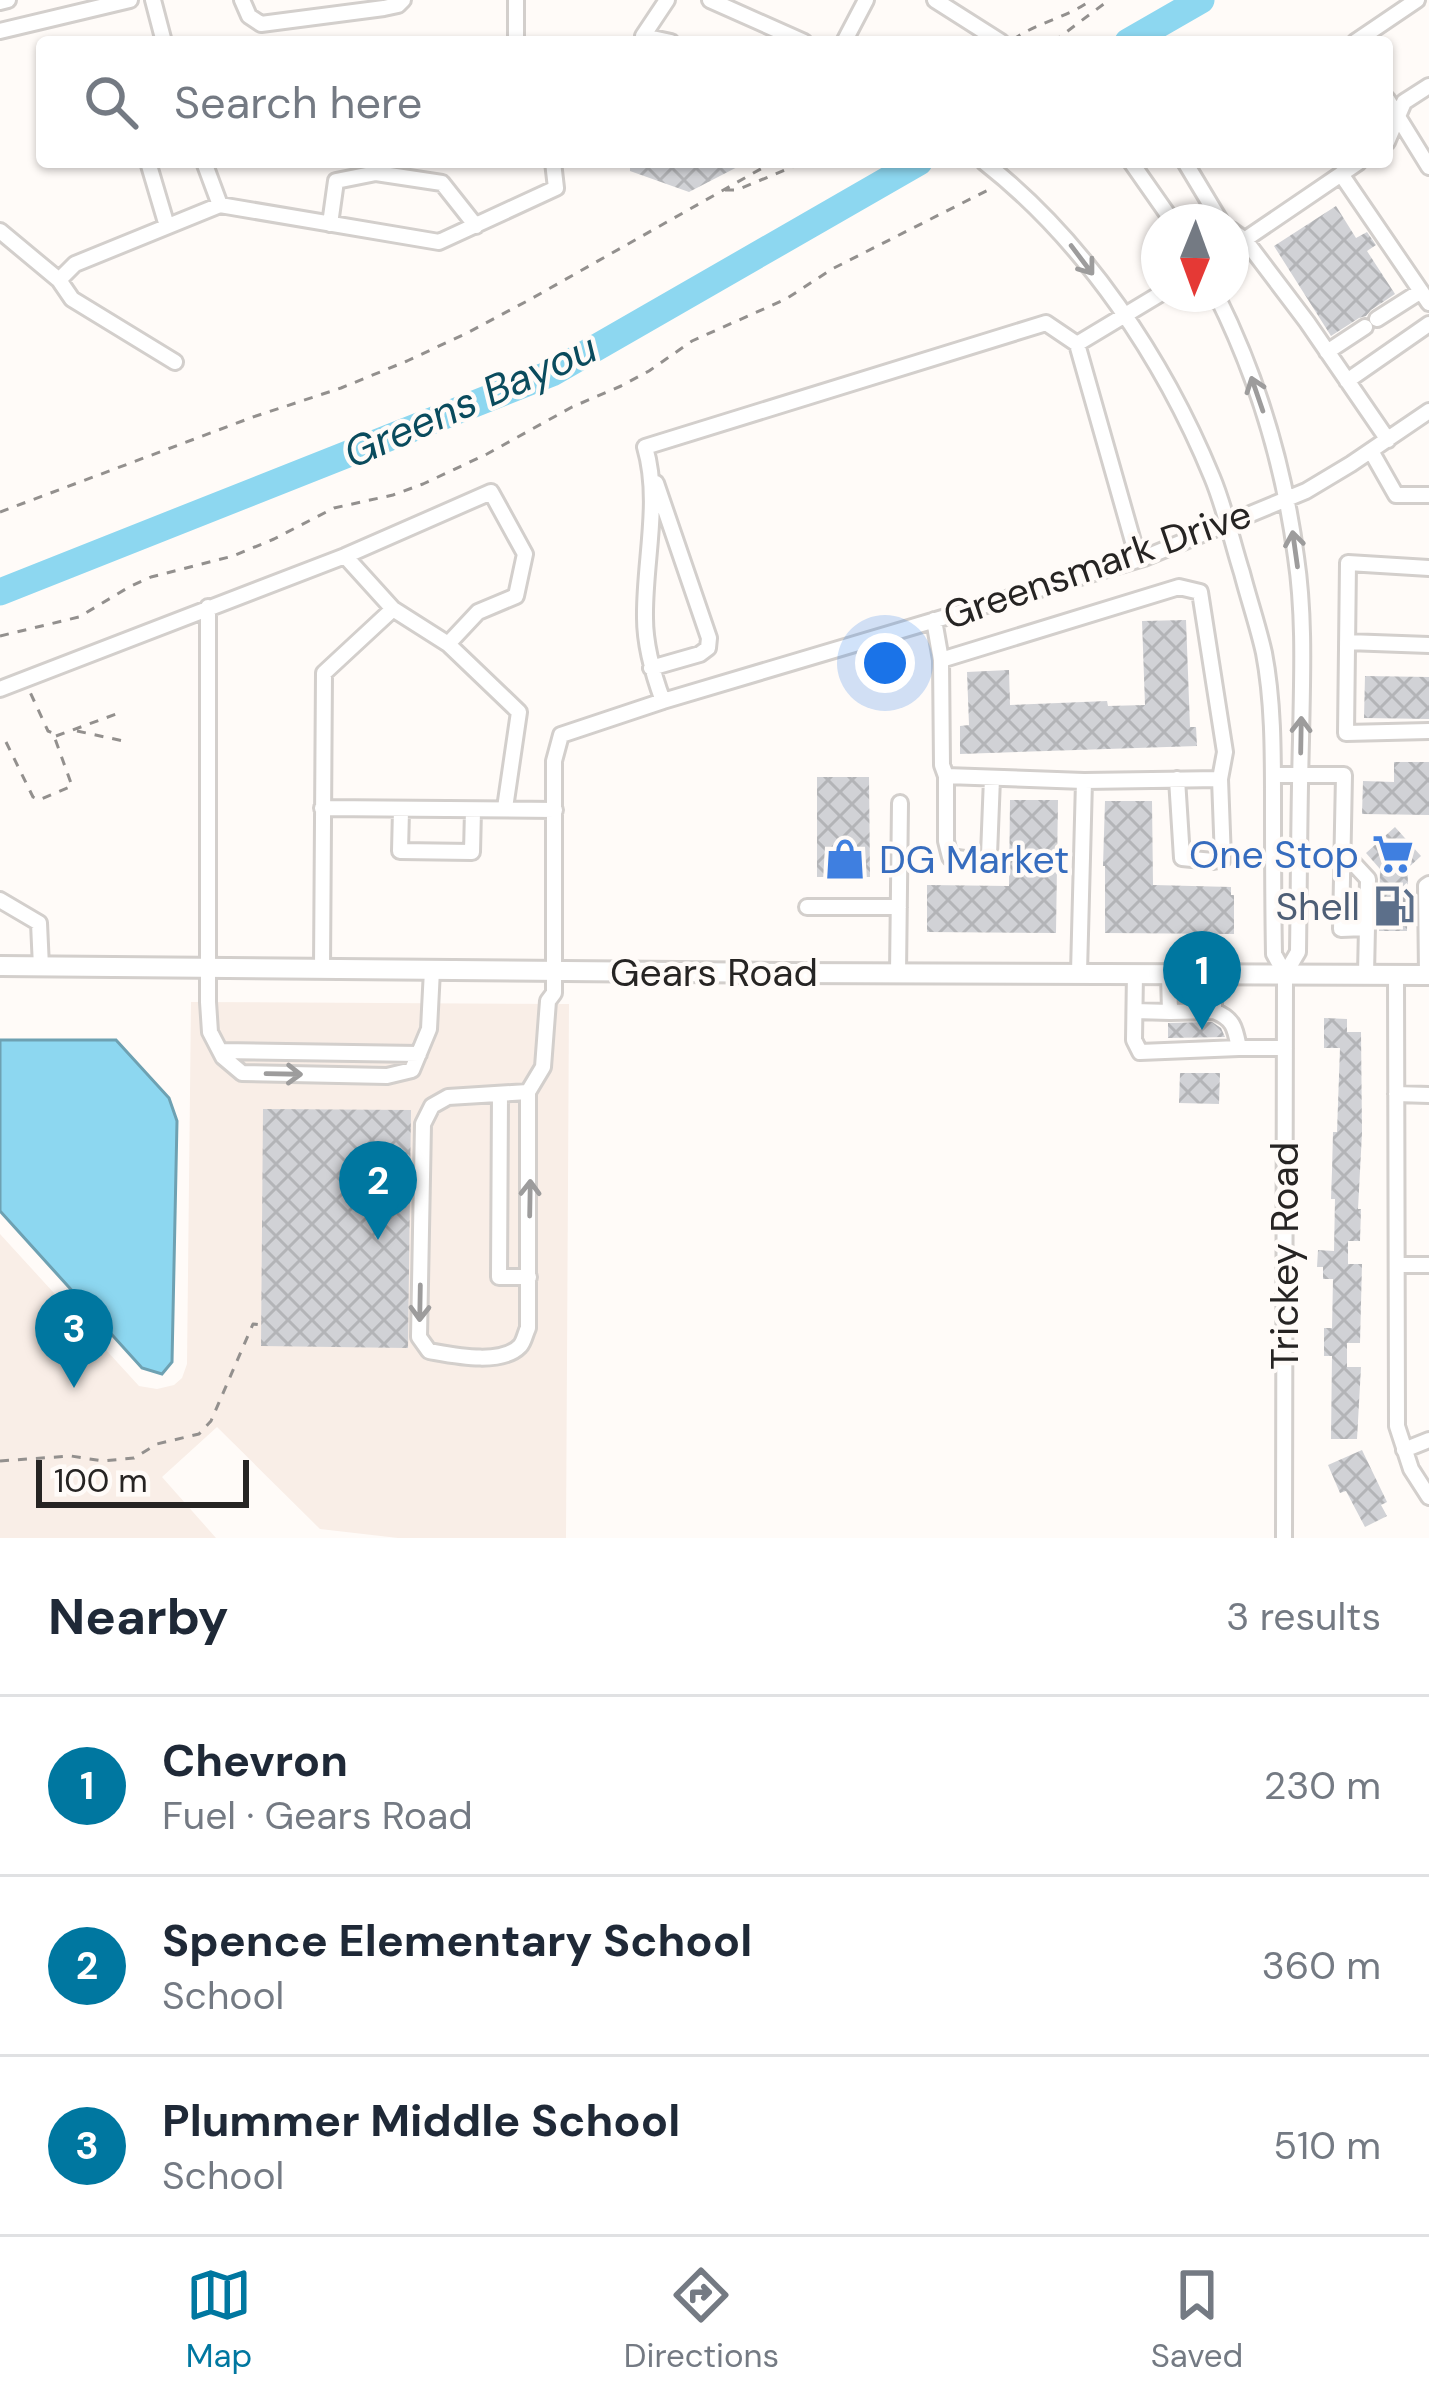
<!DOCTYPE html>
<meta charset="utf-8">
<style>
:root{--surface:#fff;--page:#f6f6f7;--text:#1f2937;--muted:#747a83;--line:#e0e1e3;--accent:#0077a0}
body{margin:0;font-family:"DM Sans",sans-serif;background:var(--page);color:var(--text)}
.compass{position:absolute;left:1141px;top:204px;width:108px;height:108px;border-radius:50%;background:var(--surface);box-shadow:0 3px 9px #0004;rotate:181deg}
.scale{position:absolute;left:36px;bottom:30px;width:213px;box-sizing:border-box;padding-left:12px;border:6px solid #262423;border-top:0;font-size:33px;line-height:42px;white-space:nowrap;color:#262423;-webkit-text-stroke:9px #fffbf8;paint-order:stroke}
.you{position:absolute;left:885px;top:663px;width:42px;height:42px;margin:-30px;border:9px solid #fff;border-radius:50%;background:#1a73e8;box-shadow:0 0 0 18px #1a73e833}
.badge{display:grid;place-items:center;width:78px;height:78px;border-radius:50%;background:var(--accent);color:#fff;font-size:39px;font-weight:700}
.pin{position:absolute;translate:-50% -99px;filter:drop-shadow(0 3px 6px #0008)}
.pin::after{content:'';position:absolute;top:63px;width:42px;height:36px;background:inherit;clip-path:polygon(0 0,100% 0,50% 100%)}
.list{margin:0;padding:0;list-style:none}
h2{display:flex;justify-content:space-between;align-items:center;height:156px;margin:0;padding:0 48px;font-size:51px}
h2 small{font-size:39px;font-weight:400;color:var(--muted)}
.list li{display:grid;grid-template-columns:78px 1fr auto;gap:36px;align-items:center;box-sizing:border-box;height:180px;padding:0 48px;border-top:3px solid var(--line)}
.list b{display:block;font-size:45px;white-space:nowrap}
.list p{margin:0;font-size:39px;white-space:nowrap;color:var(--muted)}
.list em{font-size:39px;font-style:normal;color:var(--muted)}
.icon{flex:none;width:66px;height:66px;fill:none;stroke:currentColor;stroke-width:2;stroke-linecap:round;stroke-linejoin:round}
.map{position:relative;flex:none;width:1429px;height:1538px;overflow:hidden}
.search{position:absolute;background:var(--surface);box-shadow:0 3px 9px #0004;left:36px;right:36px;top:36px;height:132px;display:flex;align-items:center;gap:30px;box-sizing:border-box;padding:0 42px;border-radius:12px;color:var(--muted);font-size:45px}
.sheet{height:696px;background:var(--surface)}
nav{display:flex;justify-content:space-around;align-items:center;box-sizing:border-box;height:168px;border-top:3px solid var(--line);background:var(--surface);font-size:33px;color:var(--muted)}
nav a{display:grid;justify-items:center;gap:6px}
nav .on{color:var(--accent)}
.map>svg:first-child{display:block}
</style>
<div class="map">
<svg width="1429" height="1538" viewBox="0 0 1429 1538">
<defs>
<pattern id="building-cross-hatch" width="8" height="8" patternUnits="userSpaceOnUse" patternTransform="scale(3)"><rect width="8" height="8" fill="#d1d2d6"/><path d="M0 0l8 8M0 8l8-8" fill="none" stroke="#b3b4b7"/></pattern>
</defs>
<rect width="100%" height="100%" fill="#fffbf8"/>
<path fill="#f9eee7" d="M191,1002L569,1004L566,1538H398L320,1529L217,1427L162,1477L216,1538H0V1234L139,1386L157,1389L174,1385L182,1378L187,1364Z"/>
<path fill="#8dd7f0" stroke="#6ea1b2" stroke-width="3" d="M0,1040H116L169,1098L177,1121L172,1362L162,1374L142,1368L0,1211Z"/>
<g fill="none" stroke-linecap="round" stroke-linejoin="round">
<path stroke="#8dd7f0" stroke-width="27" d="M1128,42L1201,0
M0,592L552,373L919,162"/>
</g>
<path fill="url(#building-cross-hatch)" d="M630,162H747L689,192L630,171Z
M1336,206L1356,238L1367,232L1376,245L1367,251L1395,294L1371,310L1366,316L1359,318L1331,336L1274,246Z
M1186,620L1190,727H1196L1197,746L960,754V726L969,725L967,672L1009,670L1010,705L1107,701L1108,706L1145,705L1142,621Z
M1365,676L1429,677V719L1364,718Z
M1394,762H1429V815L1362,814L1363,781L1394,782Z
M817,777H869L870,877H817Z
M1010,800H1058L1056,933L927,932V885L1009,886Z
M1105,801H1152L1153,885L1231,887V895H1234V934L1105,933V866H1103Z
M1395,827L1421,856L1408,868L1407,931H1379L1380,869L1366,853Z
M1324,1018L1347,1019V1032H1361L1362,1133L1358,1209H1361L1360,1241H1348V1264H1362L1360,1343H1347V1367H1361L1357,1439H1331L1332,1356H1324V1328H1332L1333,1279H1323V1267H1317L1318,1250L1334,1251L1335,1199H1331L1332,1171L1333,1132H1337L1340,1048H1324Z
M1212,1022L1221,1028L1225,1037L1168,1038V1023Z
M1180,1073H1220L1219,1104L1179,1103Z
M263,1109L411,1110L408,1348L261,1346Z
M1362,1450L1387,1502L1381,1505L1387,1516L1365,1527L1346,1491L1340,1493L1328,1465Z"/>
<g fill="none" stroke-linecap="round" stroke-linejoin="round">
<g stroke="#d3cfcc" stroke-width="20">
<path id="minor" d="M153,0L164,42
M242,0L249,16L261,24L384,8L398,5L403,0
M710,0L804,42
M935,0L1001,42
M0,2L8,0
M0,31L130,0
M643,36L671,42
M516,42V0
M643,42V36L667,0
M844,42L866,0
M1355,42L1417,0
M1387,99L1429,167
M1387,142L1404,102L1429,86
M148,162L167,226
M204,162L220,205
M984,162C1085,241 1164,360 1212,477C1225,508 1232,542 1242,573C1249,600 1258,626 1264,653C1273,700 1273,751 1273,799C1273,850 1273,902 1274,954L1285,974
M1131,162L1173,222
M1185,162L1221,222
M1341,174L1429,303
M330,224L336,181L376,173L442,183L476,226
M1231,230L1245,240L1307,322L1388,440
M0,231L59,280L72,299L175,362
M1231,249L1359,162
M59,280L75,264L220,205L439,242L556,188L553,162
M1216,294C1257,376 1284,466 1296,557C1305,617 1302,680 1301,740C1299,811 1299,882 1298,952L1285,974L1284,1538
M1377,319L1421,291
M1077,344L1138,559
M1327,352L1365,327
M1347,381L1429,324
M1371,451L1396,495H1429
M345,556L393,609L448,644L519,712L505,808
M1429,568L1348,563L1346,733L1429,731
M208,607V1002L210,1032L223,1057L242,1073L387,1076L412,1070L429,1029L432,970
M934,620L941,660L1179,587L1200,592L1225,752L1220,779L1084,781L1079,972
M1347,642L1429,645
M941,660L942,765L946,776L1084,781
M651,668L700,654L708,648L709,638L656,483
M0,689L345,556L491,492L525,554L516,596L478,612L448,644
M663,701C653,674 645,647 645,618C644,562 661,501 645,447L1046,323L1077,344L1160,294
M1273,775H1344L1341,929L1366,928
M946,776V841L950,857L979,861L989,855L992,778
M1177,779L1182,858L1213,861L1223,859L1220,779
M322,808L555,810
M401,810L400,851L472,852L473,810
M1343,852L1368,879L1366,974
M0,900L39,923L41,967
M807,907H899
M322,969L324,673L393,609
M898,973L900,803
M1135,973L1134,1040L1140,1052L1239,1048
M1169,973L1170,1012L1214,1011V974
M1396,974L1397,1426L1411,1469L1429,1497
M1427,975L1426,886L1429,884
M1135,1011L1170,1012
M1214,1011C1234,1019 1235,1028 1239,1048H1285
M220,1051L419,1054
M528,1092L448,1097L432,1106L423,1124L419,1337L429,1351C452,1355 501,1366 520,1346C524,1342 525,1334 528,1328V1092L543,1067L548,1001L554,993V761L561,735L663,701L1144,558L1306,491L1351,464L1429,411
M500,1094L499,1277H529
M1396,1094L1429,1095
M1398,1265H1429
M1404,1450L1429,1440"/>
</g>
<g stroke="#d3cfcc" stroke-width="24">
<path id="major" d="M0,966L780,973L1429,975"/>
</g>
<path stroke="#93908e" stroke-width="3" stroke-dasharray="9 9" stroke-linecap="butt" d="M1013,40C1033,24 1067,18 1091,0
M1053,42L1109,0
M725,190H737L804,162
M0,512L253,417L341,388L407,361L467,333L529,300L773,162
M0,636L79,617L129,587L151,577L233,556L274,539L334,508L393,495L423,484L487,454L572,407L621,386L649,371L692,341L786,299L832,269L992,188
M77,731L128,742
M56,736L119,713
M6,742L33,797L39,800L72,786L53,733L48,731L30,692
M0,1461L71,1456L103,1461L134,1458L157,1444L199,1434L211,1421L253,1324L261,1325"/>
<use href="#minor" stroke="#fff" stroke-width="14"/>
<use href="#major" stroke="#fff" stroke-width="18"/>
</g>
<defs><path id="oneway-shaft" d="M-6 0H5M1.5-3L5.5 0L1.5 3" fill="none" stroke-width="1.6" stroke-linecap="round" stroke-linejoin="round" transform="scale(3)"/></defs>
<g stroke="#9d9c9c">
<use href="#oneway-shaft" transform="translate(1082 260) rotate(53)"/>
<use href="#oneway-shaft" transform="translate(1257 394) rotate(-109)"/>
<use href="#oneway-shaft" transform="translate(1295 549) rotate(-98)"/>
<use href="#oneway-shaft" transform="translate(1301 735) rotate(-89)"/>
<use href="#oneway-shaft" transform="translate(284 1074) rotate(1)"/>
<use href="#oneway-shaft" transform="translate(530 1198) rotate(-89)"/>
<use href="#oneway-shaft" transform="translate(420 1303) rotate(91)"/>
</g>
<defs>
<g id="supermarket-bare" transform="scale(3.24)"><path d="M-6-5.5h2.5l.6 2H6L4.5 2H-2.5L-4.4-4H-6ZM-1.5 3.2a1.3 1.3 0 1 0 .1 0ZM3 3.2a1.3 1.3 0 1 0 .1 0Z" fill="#3f7fe0" stroke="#fffbf8" stroke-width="2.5" paint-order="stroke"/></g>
<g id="shop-bare" transform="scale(3.24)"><path d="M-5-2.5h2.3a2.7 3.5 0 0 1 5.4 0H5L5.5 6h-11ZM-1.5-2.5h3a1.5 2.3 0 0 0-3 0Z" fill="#3f7fe0" stroke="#fffbf8" stroke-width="2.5" paint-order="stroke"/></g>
<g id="fuel-bare" transform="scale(3.24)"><path d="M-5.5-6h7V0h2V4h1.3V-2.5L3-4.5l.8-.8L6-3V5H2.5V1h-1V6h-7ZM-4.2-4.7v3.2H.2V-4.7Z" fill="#5c6f8a" stroke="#fffbf8" stroke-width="2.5" paint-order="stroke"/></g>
</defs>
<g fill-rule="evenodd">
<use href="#supermarket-bare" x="1393" y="854"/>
<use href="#shop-bare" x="845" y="859"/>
<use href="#fuel-bare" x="1394" y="906"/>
</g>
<g text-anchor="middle" stroke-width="9" stroke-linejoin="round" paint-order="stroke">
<g font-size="39" fill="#262423" stroke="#fffbf8">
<text transform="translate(1097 564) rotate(-19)" y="14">Greensmark Drive</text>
<text x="714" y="986">Gears Road</text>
<text transform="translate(1284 1256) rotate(-90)" y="14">Trickey Road</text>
</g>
<g font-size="39" fill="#366cbe" stroke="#fffbf8" text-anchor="end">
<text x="1359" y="868">One Stop</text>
<text x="879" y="873" text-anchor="start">DG Market</text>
</g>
<g font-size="39" fill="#4e5e75" stroke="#fffbf8" text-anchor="end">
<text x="1360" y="920">Shell</text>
</g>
<g font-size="42" font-style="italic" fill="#0a4b5d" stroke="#fffbf8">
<text transform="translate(470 400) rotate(-24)" y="15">Greens Bayou</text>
</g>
</g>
</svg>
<svg class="compass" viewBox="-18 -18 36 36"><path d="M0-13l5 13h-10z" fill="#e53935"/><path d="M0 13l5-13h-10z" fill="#747a83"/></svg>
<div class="scale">100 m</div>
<div class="you"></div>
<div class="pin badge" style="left:1202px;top:1030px">1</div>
<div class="pin badge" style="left:378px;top:1240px">2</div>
<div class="pin badge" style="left:74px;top:1388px">3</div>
<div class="search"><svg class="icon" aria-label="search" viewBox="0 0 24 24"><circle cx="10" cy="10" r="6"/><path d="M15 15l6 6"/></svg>Search here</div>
</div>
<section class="sheet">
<h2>Nearby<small>3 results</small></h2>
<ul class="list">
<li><span class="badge">1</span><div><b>Chevron</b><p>Fuel · Gears Road</p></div><em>230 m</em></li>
<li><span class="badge">2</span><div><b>Spence Elementary School</b><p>School</p></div><em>360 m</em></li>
<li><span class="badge">3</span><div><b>Plummer Middle School</b><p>School</p></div><em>510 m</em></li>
</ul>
</section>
<nav>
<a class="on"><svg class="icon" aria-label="map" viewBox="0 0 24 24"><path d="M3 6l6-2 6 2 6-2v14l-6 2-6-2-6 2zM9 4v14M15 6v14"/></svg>Map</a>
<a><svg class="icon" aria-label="directions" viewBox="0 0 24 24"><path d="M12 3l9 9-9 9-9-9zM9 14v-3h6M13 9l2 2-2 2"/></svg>Directions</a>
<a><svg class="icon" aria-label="saved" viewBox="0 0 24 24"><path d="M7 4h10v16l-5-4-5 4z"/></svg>Saved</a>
</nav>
